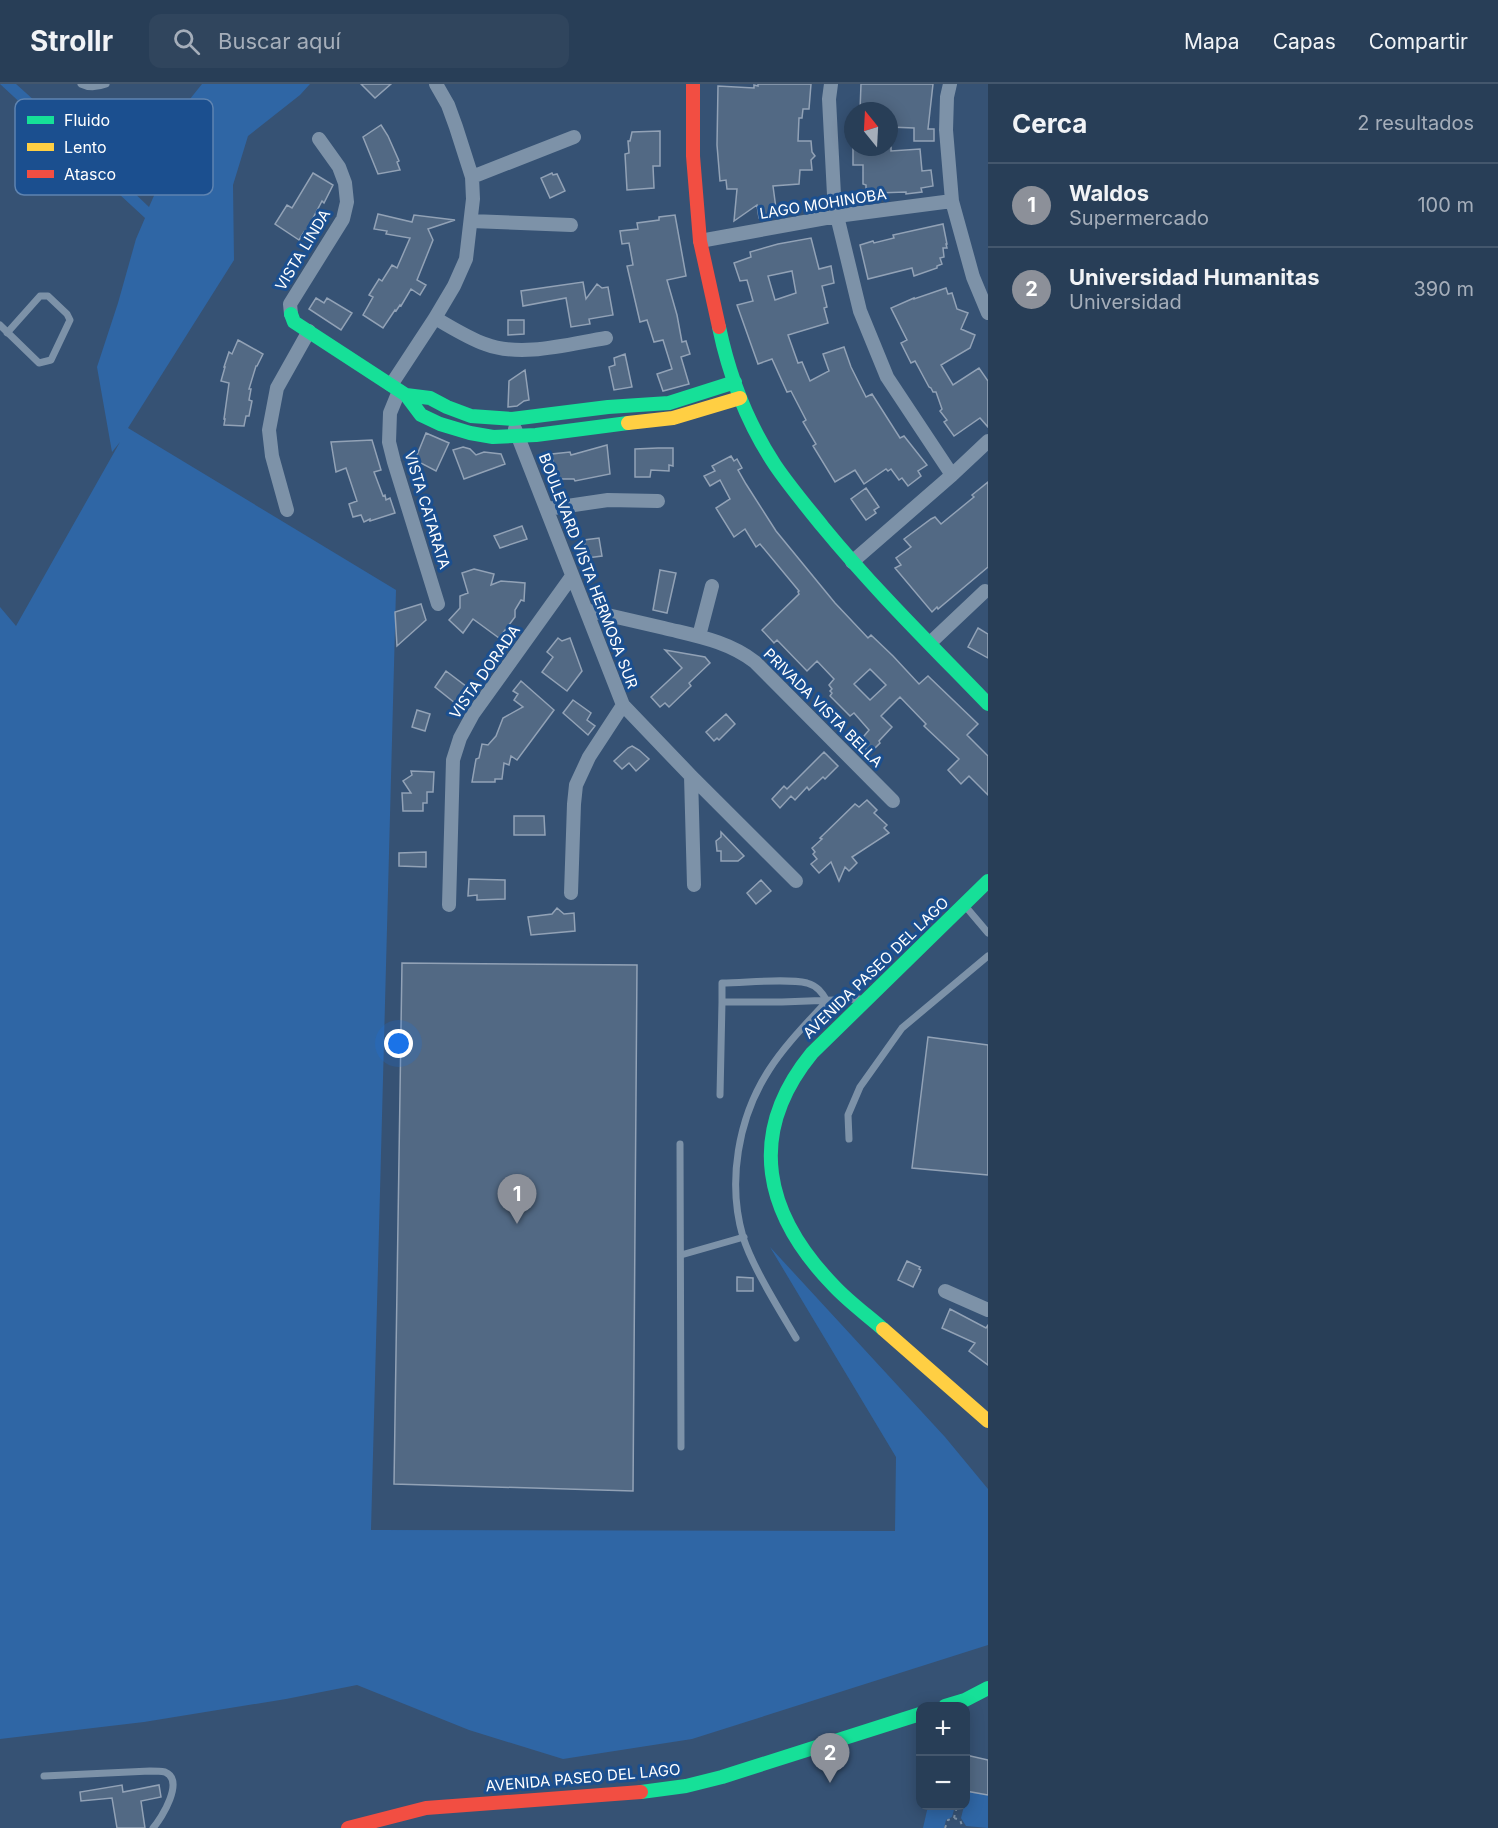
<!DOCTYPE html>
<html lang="es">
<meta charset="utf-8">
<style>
:root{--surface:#283e57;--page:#30455d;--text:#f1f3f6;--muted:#a5aeba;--line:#44576d;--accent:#8c9099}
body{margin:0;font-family:Inter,sans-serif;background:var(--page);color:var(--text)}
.controls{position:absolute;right:18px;bottom:18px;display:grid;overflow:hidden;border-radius:12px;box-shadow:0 3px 15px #0003}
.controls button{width:54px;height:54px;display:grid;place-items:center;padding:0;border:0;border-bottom:2px solid var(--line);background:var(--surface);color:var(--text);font:30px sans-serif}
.compass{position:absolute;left:844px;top:18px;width:54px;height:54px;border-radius:50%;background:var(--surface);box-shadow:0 3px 15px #0003;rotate:342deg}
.you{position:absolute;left:399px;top:960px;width:21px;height:21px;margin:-15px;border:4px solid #fff;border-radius:50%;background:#1a73e8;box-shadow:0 0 0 9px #1a73e833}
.badge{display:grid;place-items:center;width:39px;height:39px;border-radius:50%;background:var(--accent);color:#fff;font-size:20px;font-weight:700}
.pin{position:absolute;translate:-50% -50px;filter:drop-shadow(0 2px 3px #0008)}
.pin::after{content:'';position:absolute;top:32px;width:21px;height:18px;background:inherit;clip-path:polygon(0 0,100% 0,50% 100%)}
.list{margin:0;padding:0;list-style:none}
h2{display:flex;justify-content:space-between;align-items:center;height:78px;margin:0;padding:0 24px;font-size:26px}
h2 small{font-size:20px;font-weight:400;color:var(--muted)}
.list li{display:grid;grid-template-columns:39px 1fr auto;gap:18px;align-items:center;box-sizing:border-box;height:84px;padding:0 24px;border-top:2px solid var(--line)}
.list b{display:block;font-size:22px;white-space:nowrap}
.list p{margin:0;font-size:20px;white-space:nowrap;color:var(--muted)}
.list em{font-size:20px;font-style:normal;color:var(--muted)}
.icon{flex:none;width:33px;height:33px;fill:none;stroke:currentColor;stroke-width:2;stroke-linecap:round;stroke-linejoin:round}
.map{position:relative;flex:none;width:988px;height:1744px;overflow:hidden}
header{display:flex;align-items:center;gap:36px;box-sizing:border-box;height:84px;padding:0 30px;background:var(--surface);border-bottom:2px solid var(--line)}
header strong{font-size:28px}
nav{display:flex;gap:33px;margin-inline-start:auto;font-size:21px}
.search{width:420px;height:54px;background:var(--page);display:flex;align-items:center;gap:15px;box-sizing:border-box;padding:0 21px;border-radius:12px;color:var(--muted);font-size:22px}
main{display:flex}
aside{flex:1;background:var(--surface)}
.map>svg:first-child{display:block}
</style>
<header>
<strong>Strollr</strong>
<div class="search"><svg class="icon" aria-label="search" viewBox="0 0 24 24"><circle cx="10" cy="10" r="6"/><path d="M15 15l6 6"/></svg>Buscar aquí</div>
<nav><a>Mapa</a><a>Capas</a><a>Compartir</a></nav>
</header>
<main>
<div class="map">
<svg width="988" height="1744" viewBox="0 0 988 1744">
<rect width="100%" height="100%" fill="#365274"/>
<path fill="#2f66a5" d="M0,0H16L84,61L149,123L167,82L186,20L202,0H310L300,11L248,52L233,101L234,176L128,344L396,506L371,1446L895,1447L896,1373L770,1163L945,1353L988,1405V1561L692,1655L563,1675L469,1646L357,1601L286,1615L144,1638L0,1655V523L16,542L120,358L112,368L97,283L118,219L136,155L145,134Z
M967,1707L988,1711V1744L966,1742L961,1734L964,1722H966Z
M928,1722H955L952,1733L946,1736L944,1744H923Z"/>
<path fill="#526984" stroke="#92a2b6" stroke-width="1.5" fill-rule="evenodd" d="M361,0H391L375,14Z
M758,0H811L809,25H803L802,34H799L798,57H811L812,68L815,72L811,76L812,86H800L799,100L773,102L777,132L759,134L757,121L734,137L737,105H727L726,96L720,97L717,61L718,2L754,4V1L758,2Z
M861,0H933L928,45H934V57H914V44L889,43V27H860Z
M381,41L388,52L399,77L397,78L400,86L378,90L363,53Z
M660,47V82H653L654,104L627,106L625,70L629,69L628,57H630L632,48Z
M853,63H891V67L920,65L922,87L931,86L933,102L921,104L922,108L906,110V108L877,109V106L866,107V101L863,100V81H853Z
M313,89L333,101L324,119L322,117L312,136L316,139L309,151L304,148L299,156L275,140L287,121L292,124Z
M552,89L553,91L557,90L565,107L550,114L541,94Z
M378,130L412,138L414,131L455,136L428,145L433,156L417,196L426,201L420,211L411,205L401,222L400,221L396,227L395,226L383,244L363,231L373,213L369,211L379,195L382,197L392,181L397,184L410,154L386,150L387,147L374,145Z
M675,131L686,192L667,196L677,231L682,258L686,257L690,270L681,273L689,300L663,307L657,290L672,285L663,256L654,258L647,236L640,238L627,182L633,181L629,159L622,160L620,147L638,145L637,139L659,136V133Z
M943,140L947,160H946L947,164H943L944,173L940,174L942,180L937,182V184L914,192L912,184L868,195L860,161L873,157L874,159L894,154L893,151Z
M811,154L819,185L831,182L834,199L822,202L827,223L824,224L828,239L788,251L798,279L802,278L810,297L829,287L823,270L844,263L851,283L866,313L872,310L900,354L904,352L927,381L918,387L921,392L908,402L902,394L899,396L891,385L888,387L886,385L864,400L855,386L835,398L813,362L816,360L803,338L806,336L791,307L787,308L772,275L758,280L737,221L753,217L747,196L740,197L734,179L751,173L750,168L778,160ZM792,187L796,209L775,216L768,192Z
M583,198L586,215L597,200L602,204L608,203L613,231L589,235L590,240L571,243L566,214L523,222L521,207Z
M946,204L948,210L952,209L957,225L968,229L961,245L975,251L970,264L941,281L953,301L979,284L988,297V343L980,334L954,352L944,338L947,336L940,327L942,325L936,308H933L931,304L929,303L915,277L911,279L901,259L907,256L891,224L914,214V215Z
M316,214L324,219L327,214L352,229L341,246L309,225Z
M508,236H524V250L508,251Z
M238,256L263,270L257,282H256L249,305H251L249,316L252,317L249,332H246L244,342L224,341L225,335H224L229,299L221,297L225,283H224L229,268L232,270Z
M625,270L632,303L614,306L609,283L615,281L614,274Z
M525,286L529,316L524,317L517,322L508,323L509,297Z
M426,349L449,359L436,387L415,376Z
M372,356L381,386L374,388L383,412L385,411L386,416L390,414L395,429L370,437V435L364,438L361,431L353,433L349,420L357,417L346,384L336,388L331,358Z
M607,361L610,390L575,397L574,395H559L558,389L555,390L552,370L570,368L571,371Z
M463,363L470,365L476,371L484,368L501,370L505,380L464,395L453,366Z
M658,364H673V382L669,381V387L651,386L650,393H635V365Z
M731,372L734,377L737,375L742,384L738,386L746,400L776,447L835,519L868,554L871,551L893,572L919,600L928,592L978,640L967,651L988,672V711L969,692L961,700L948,686L959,675L924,642L926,640L900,613L881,632L892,643L879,657L880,659L870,669L859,658L869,646L854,629L850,632L830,612L832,609L830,607L832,605L829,601L834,595L817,577L807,587L777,556L774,559L762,546L799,510L798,508L799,507L760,460L756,463L745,445L734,453L716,424L730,415L720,396L710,402L704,392L715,387L712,382ZM870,585L886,601L870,616L854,600Z
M988,398V483L938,525L937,523L932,528L895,484L901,481L896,474L911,463L904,455L931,435L935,433L941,440L974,413L972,411Z
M866,404L879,423L874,426L876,429L866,436L851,415Z
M522,442L527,455L500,464L494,452Z
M599,454L602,472L587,474L584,456Z
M474,485L494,490L491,501L501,497L525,499L524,517L521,516L515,526V533L499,554L473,535L463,549L449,536L460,524V512L468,509L462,489Z
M660,486L676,489L667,529L653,526Z
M421,520L426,536L397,562L395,528Z
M978,544L988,550V574L968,563Z
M558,554L562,557L570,554L582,587L567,607L542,588L553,573L547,568Z
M665,566L705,573L710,579L689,599L691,602L669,623L665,619L660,623L651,613L682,584Z
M446,587L467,603L455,619L435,603Z
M521,597L554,626L517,676L511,672L509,681L504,679L502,695H495V698H472L476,675L479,674L482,660L488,661L496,652L503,634L523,623L514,616L518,610L513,607Z
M573,616L591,629L587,636L595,642L588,651L563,629Z
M417,626L430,630L425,647L412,643Z
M726,630L735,640L719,656L717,654L714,657L706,648Z
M632,662L639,666L649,675L636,687L629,679L622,685L614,677L628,664Z
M824,668L838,682L825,695L823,693L809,706L807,703L795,716L791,712L780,724L772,715L784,702L787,705Z
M411,687L434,688L433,708H427V719H423V727H403L402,709H411L403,697L412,691Z
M867,716L877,726L874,729L887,741L884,744L889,749L852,773L857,779L849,787L845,783L839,797L831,778L819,789L811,780L817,775L813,770L815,768L812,764L822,755L820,754L855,720L859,723Z
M514,732H544L545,751H514Z
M721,748L744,772L738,777H721V767H717L716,757L721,753Z
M426,768V783L399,782V769Z
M469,795L505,796V815L477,816V811L468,812Z
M761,796L771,807L756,820L747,809Z
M557,824L564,830L574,829L575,847L531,851L528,833L552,830Z
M402,879L637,881L633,1407L394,1400Z
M928,953L988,961V1091L912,1084Z
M907,1177L920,1183L919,1185L921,1186L913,1203L898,1196Z
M737,1193L753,1194V1207H737Z
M950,1225L986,1244L988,1241V1281L969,1267L975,1259L942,1244Z
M966,1671L988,1676V1711L966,1707Z
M122,1701L123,1708L159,1701L161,1713L141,1717L145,1744H117L112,1714L81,1717L80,1708Z"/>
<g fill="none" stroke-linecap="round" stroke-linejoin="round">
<path stroke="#7d92a8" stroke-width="2" stroke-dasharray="3 4.5" stroke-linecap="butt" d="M954,1734L957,1722
M945,1744L948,1736L954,1734L960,1736L963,1744"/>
<path stroke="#7d92a8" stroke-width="7" d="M81,0C89,4 98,3 106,0
M0,241L39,279L51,276L70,236L67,230L48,212H40L7,249
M966,823L988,849
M722,918V899C745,899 786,894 807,899C817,902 822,908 827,917C807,939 785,961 769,986C738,1034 727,1098 743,1153C753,1184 779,1225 796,1254
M720,1011L722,918H782L860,915
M849,1055L848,1031L860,1003L902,944L988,872
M680,1060L681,1363
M681,1171L744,1153
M44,1692L150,1687C154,1687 160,1687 165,1688C185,1696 162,1734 153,1744"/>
<path stroke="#7d92a8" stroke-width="14" d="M831,0L829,15L834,111L837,132L860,227L887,293L952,391
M950,0L947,13L946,46L952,117L973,193L988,229
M472,93L574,53
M471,137L571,141
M700,157L837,132L952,117
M291,230L290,220L343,135L347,118L345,99L339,83L319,55
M435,234C451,243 468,254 485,260C521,274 569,260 606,254
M391,301L435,234L454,202L466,175L473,115L472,93L456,43L448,21L436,0
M399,307L390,329L389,358L394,378L438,520
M515,345L623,621L691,692L796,797
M547,425L608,416L658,417
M287,426L272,372L269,346L277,304L309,247
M852,478L952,391L988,357
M586,526C612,532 638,538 664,544C696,552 728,557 755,578L893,717
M699,552L712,502
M930,559L985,507
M691,692L694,801
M571,809L574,720L576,701L589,673L623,621
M449,821L453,676L460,654L473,630L572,492
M945,1207L988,1226"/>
<path stroke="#16e098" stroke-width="14" d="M291,230L294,238L406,311L421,331L440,340L470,349L493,353L536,351L628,339
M719,243C729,291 748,340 775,381C790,403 807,423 823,443C874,505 932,562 988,620
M406,311L430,314L447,323L471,332L512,335L608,323L669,319L735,298
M883,1245C867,1231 849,1218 834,1202C765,1131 745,1051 812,969L988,797
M945,1622L965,1616L988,1604
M641,1708L686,1702L722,1693L920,1630"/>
<path stroke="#ffcf43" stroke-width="14" d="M628,339L673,334L740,314
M883,1245L988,1337"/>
<path stroke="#f24e42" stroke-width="14" d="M693,0V72L700,157L719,243
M348,1744L426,1724L641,1708"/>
</g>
<g text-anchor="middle" stroke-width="6" stroke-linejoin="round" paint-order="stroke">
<g font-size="15" fill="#fff" stroke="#1b4f8f">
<text transform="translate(823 120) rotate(-9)" y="5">LAGO MOHINOBA</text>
<text transform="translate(303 166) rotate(-59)" y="5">VISTA LINDA</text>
<text transform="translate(427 426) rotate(73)" y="5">VISTA CATARATA</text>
<text transform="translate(588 487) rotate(69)" y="5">BOULEVARD VISTA HERMOSA SUR</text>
<text transform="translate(485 588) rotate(-55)" y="5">VISTA DORADA</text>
<text transform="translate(823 624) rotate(45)" y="5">PRIVADA VISTA BELLA</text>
<text transform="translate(876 884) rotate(-44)" y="5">AVENIDA PASEO DEL LAGO</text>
<text transform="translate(583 1694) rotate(-5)" y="5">AVENIDA PASEO DEL LAGO</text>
</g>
</g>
<rect x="15" y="15" width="198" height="96" rx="9" fill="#1b4f8f" stroke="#5f84b1" stroke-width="1.5"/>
<rect x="27" y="32" width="27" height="8" fill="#16e098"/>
<rect x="27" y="59" width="27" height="8" fill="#ffcf43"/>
<rect x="27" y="86" width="27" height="8" fill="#f24e42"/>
<g font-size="16" fill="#fff">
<text x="64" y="42">Fluido</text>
<text x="64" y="69">Lento</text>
<text x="64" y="96">Atasco</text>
</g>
</svg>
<div class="controls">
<button>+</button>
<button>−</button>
</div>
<svg class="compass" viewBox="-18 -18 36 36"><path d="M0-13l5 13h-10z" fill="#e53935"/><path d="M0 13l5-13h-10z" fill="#a5aeba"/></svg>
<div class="you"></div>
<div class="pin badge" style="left:517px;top:1140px">1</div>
<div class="pin badge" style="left:830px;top:1699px">2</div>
</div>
<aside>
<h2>Cerca<small>2 resultados</small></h2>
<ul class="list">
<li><span class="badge">1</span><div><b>Waldos</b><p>Supermercado</p></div><em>100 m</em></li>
<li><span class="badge">2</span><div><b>Universidad Humanitas</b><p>Universidad</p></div><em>390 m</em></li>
</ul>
</aside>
</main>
